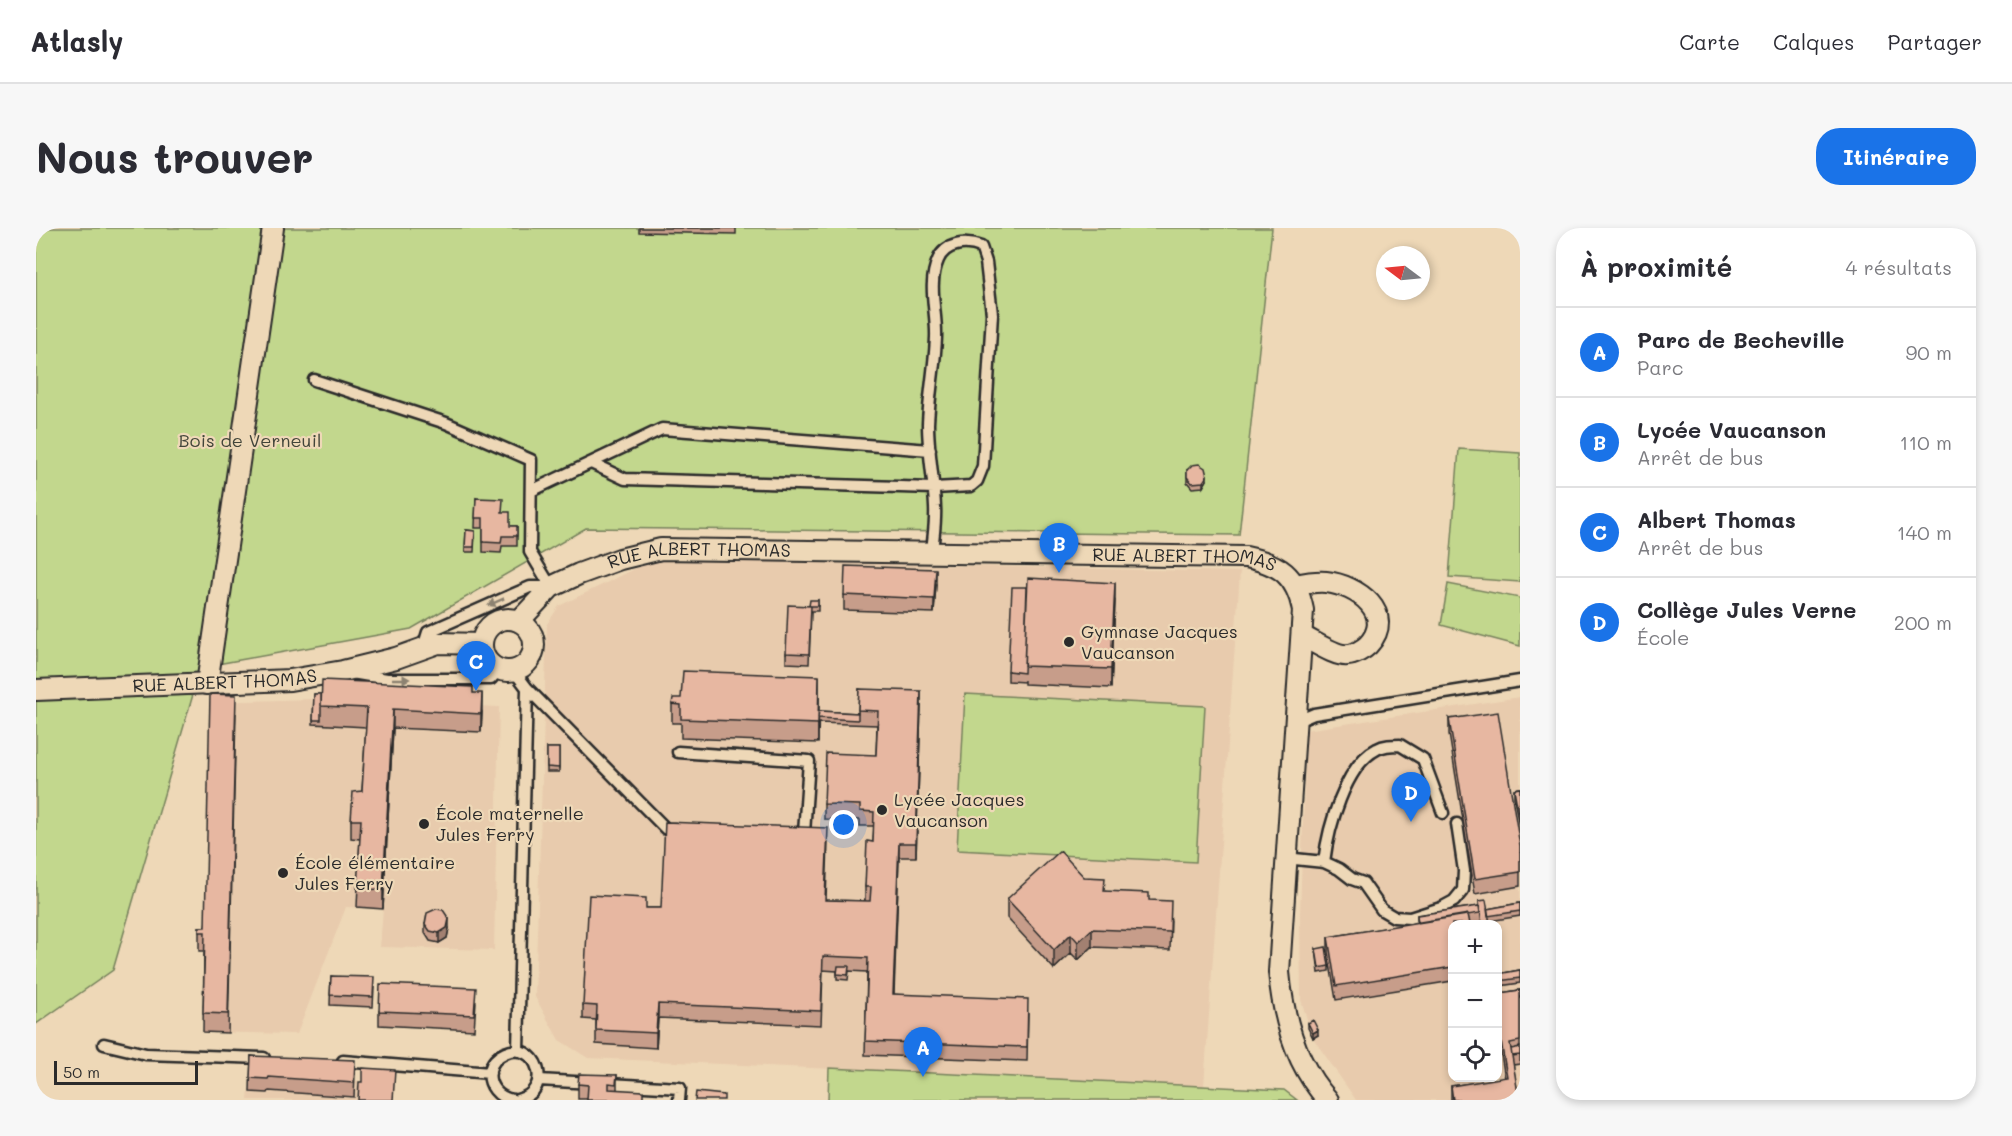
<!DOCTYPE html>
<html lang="fr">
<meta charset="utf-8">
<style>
:root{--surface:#fff;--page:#f7f7f7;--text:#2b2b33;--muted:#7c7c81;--line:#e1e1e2;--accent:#1a73e8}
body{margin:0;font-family:Mali,sans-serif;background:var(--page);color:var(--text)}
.controls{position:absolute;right:18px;bottom:18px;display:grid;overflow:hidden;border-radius:12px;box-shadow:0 3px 9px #0003}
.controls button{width:54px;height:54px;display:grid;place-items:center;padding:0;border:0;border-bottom:2px solid var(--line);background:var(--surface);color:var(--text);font:30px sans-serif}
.compass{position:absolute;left:1340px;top:18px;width:54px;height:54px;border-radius:50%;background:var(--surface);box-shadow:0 3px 9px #0003;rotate:286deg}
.scale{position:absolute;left:18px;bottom:15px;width:144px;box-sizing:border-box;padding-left:6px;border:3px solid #2b2b2b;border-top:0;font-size:16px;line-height:21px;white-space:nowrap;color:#2b2b2b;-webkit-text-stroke:4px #eed8b7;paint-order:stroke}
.you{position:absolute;left:808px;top:597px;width:21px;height:21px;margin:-15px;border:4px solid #fff;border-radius:50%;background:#1a73e8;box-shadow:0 0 0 9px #1a73e833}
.badge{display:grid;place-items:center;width:39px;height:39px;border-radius:50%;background:var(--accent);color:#fff;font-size:20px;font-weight:700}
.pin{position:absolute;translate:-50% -50px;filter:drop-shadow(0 2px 3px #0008)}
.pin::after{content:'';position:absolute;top:32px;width:21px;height:18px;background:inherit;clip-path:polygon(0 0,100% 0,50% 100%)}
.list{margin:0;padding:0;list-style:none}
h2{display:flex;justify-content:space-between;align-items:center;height:78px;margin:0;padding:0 24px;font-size:26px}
h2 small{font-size:20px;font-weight:400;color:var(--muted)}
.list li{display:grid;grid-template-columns:39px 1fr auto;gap:18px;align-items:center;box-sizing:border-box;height:90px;padding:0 24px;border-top:2px solid var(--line)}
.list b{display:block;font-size:22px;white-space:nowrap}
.list p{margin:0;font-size:20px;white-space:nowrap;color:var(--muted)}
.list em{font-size:20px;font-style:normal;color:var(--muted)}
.icon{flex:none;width:33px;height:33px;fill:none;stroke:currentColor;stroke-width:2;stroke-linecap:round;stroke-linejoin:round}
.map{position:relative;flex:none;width:1484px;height:872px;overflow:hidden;border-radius:24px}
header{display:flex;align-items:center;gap:36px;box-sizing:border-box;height:84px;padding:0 30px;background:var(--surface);border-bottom:2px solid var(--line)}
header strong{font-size:28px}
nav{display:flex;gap:33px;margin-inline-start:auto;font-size:21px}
.intro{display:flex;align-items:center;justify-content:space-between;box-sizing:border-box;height:144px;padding:0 36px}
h1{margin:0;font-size:42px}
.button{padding:15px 27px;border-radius:24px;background:var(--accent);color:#fff;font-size:21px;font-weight:700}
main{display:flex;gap:36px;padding:0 36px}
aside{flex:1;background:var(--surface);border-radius:24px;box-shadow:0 3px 9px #0003}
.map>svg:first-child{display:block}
</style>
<header>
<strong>Atlasly</strong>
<nav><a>Carte</a><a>Calques</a><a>Partager</a></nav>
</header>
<div class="intro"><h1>Nous trouver</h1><a class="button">Itinéraire</a></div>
<main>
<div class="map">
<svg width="1484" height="872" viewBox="0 0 1484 872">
<rect width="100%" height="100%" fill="#eed8b7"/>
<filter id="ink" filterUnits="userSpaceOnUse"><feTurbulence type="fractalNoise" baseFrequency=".0167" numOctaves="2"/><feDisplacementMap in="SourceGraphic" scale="12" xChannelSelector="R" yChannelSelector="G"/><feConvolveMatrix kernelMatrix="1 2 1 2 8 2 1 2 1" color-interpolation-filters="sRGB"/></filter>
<g filter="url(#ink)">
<path fill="#e8cbad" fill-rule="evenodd" d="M619,331L1204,344L1168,858L552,830L523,812L499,769L511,396L523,378Z
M1484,469V872H1320L1277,810L1265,772L1264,686L1270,502ZM1416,696H1462V850H1416Z
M278,471L463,479L458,722L344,719L347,681L310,679L261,806L167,804L169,723H163V718H168L176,474Z
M215,842L359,857L358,872H212Z"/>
<path fill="#c2d78d" stroke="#76815c" stroke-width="1.5" d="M0,0H1236L1203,307L550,300L375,401L165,439L77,742L0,796Z
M1423,221L1484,225V354L1413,349Z
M1412,356L1484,370V418L1405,397Z
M929,466L1169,478L1160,634L921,622Z
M793,840L1248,862L1261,872H792Z"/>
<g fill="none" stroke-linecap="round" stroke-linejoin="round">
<g stroke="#2b2b2b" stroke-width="15">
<path id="lane" d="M278,152L410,195L495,232L494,324L515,359
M555,235L589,251L898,260L935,258L941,253L947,238L956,86L950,34L945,19C930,13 909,15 902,32C891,57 901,84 900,109C899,138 893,167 892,196C892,224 898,252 899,279C900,294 897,310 896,325
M495,263L626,201L894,222
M387,420L392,404L494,359H515
M478,443L491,460L482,823
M316,445L351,451H455L462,442
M491,460L630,601H640
M1259,494L1278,486L1484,453
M642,524L773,533L768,605H760
M1249,630L1288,634L1303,641L1316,651L1327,655L1346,682L1358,689L1374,690L1405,680L1418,673L1427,662L1428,643L1421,596
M1288,634C1292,601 1309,537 1341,521C1348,517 1356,517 1364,517L1387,531L1407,585
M68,816L110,826L228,830
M307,833L454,845
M503,852L644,860L643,872
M477,872C462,870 451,857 454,842C456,834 462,828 469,825C500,811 520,863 481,872"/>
</g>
<g stroke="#2b2b2b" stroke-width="24">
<g id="street">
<path d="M1259,357C1269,355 1280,353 1290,354C1321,357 1361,386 1332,417C1328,421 1318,427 1312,427C1300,429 1277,413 1266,408"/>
<circle cx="472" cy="417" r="26"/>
<path id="s1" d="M483,393L515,359L543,346L584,331L625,321L1210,329C1244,336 1260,347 1267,382L1243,744C1247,790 1260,837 1292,872"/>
<path d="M171,456L237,0"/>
<path id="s2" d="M0,462L254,452L307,443L360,430L402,415L446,416"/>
</g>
</g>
<use href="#lane" stroke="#eed8b7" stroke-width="10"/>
<use href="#street" stroke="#eed8b7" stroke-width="20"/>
</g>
<path fill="#c79d8a" stroke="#2b2b2b" stroke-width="1.5" d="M603,0H700V6L603,4Z
M1151,242L1171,252L1167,259L1156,260L1151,254Z
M440,270L467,284L474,298H481V318H466L465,325L447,324V300H439Z
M430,302L439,303L438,324H429Z
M900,356L898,385L808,382V367Z
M782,372V383H775L773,436L750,435V425L773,378Z
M1079,373L1075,460L988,456V452V454L972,453V443Z
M823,461L885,477L880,629H863L858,766L992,785L991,833L829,827L831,744L813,743L812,752L801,751V743L787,742L785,797L622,790L620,820L560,816V792L547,791V777L610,680H625L792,614L790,672L829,673V659L837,614L838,598H824V592L788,591V576L840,527L841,497L782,495V515L645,510V495H636V476L783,466V483L822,485Z
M437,465L446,484L445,504L357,500L347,681L321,679L324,611L315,610V592L326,563L330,499L277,496L278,466Z
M200,485L192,805L167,804L168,723H163V699H169Z
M1413,491L1484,618V658L1439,666L1413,506Z
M511,520H523V544H511Z
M1484,560V605L1478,570V561Z
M1048,649L1068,663L1113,672L1135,692L1134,722L1056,719L1042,732L1035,725L1018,741L971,690V671Z
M1443,673L1451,681L1484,675V688L1453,693L1454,696H1444V695L1434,696H1416V753L1300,772L1292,724V709L1381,695V687L1443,678Z
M389,696L413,700L411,710L403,715L394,713L389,705Z
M1280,721L1293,738V743L1283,745Z
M1461,742L1462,746L1484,742V755L1464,758L1465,765L1484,762V836L1477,837L1483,872H1415V858L1469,850L1461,803Z
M295,748L338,759L337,779L294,777Z
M440,774L438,802L343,797V783Z
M1272,795L1282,807L1277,810L1272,800Z
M215,828L319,846L318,869L233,863L232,865L214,864Z
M581,847V862L551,871H542V856Z"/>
<path fill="#a28071" stroke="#2b2b2b" stroke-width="1.5" d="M1171,248V252L1167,259V254Z
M900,341V356L898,385V371Z
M1079,355V373L1075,460V441Z
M783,448V466L782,515V496Z
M885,463V477L880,629V615Z
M446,465V484L445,504V486Z
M357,481V500L347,681V662Z
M863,615V629L857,780V766Z
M413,691V700L411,710L403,715V705Z
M1056,701V719L1042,732V714Z
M1035,706V725L1018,741V722Z
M622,776V790L620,820V805Z
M1282,802V807L1277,810V805Z"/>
<path fill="#e7b7a1" stroke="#2b2b2b" stroke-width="1.5" d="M1163,236L1169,240L1171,248L1167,254L1156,255L1151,249V242L1156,237Z
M440,270L467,271L466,284H474V298H481V308H466L465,315L447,314V290H439Z
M430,302L439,303L438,319H429Z
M809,338L900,341L898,371L808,367Z
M992,350L1079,355L1075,441L988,438Z
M976,359H991L988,445L972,443Z
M774,372H782V378H773Z
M752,377L775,378L773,426L750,425Z
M647,443L783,448L782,496L645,491V477L636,476L637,470H645Z
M286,452L437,459V465H446L445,486L357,481L347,662L321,660L325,592H315L317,564L326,563L331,480L285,478Z
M823,461L885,463L880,615H863L857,766L992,771L991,819L829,813L832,730L787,728L785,783L622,776L620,805L560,802L561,778L547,777L553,667L610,670V680H625L629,594L792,600L789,672L834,673L835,659H829L831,613L837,614L838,584L824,583V577L788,576L790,525L840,527L842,483L822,482Z
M174,466L200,467L192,786L167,785L169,704H163V699H169Z
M278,466H285V492H277Z
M783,483L822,485V492L782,490Z
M1462,484L1484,618V644L1439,651L1413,491Z
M511,520H523V540L511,539Z
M1484,560V595L1478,561Z
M1024,623L1048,649L1069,650L1068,663L1113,665V672L1135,673L1134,704L1056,701L1042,714L1035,706L1018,722L971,671Z
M1450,672L1454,696H1446L1443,673Z
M1484,675V683L1452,688L1451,681Z
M1443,678L1444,685L1382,695L1381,687Z
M400,681L407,682L413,691L411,700L403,705L394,703L389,696L391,685Z
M1432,686L1434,696H1416V739L1300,758L1292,709Z
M1290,719L1293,738L1283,740L1280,721Z
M802,738H813L812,747L801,746Z
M1461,742L1465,765L1484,762V813L1474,815L1483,872H1417L1415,858L1471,849L1461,789Z
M1484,742V750L1463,753L1462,746Z
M295,748L338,749L337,769L294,767Z
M344,756L440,760L438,787L343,783Z
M1277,792L1282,802L1277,805L1272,795Z
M1484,819V827L1476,828L1475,821Z
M215,828L319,832L318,855L233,849L232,851L214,850Z
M326,840L359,842L357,872H322L323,854H326Z
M543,846L581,847L580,856L573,855V861L607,863V872H551L552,857L542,856Z
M660,864L688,867V872H659Z"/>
<defs><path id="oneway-solid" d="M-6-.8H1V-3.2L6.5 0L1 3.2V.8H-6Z" transform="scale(1.5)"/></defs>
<g fill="#8c8271">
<use href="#oneway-solid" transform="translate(460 374) rotate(156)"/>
<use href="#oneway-solid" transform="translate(365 451)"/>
</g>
</g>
<g fill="#2b2b2b" stroke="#eed8b7" stroke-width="2">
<circle cx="1033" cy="414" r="6"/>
<circle cx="846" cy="582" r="6"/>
<circle cx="388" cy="596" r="6"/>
<circle cx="247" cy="645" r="6"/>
</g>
<g text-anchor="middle" stroke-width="4.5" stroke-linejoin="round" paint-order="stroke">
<g font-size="18" fill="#42453a" stroke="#eed8b7">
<text x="214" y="219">Bois de Verneuil</text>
</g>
<g font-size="18" fill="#2b2b2b" stroke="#eed8b7">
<text dy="6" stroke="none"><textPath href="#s1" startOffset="201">RUE ALBERT THOMAS</textPath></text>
<text dy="6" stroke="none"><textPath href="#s1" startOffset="687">RUE ALBERT THOMAS</textPath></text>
<text dy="6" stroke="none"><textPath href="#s2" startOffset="189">RUE ALBERT THOMAS</textPath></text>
</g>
<g font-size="18" fill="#2b2b2b" stroke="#eed8b7" text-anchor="start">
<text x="1045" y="410">Gymnase Jacques<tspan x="1045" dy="21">Vaucanson</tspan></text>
<text x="858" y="578">Lycée Jacques<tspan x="858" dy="21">Vaucanson</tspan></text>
<text x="400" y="592">École maternelle<tspan x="400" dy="21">Jules Ferry</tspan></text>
<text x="259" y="641">École élémentaire<tspan x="259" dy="21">Jules Ferry</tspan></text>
</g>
</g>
</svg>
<div class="controls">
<button>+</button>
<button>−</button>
<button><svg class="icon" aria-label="locate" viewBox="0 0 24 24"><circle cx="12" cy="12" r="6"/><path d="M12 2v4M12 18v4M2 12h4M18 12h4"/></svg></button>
</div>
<svg class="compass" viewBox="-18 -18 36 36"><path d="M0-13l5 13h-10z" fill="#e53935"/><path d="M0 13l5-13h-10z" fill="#7c7c81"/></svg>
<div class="scale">50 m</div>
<div class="you"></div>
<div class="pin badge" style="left:887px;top:849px">A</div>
<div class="pin badge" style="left:1023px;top:345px">B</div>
<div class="pin badge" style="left:440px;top:463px">C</div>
<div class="pin badge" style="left:1375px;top:594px">D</div>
</div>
<aside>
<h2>À proximité<small>4 résultats</small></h2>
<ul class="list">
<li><span class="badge">A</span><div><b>Parc de Becheville</b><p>Parc</p></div><em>90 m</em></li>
<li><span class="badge">B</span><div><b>Lycée Vaucanson</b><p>Arrêt de bus</p></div><em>110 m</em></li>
<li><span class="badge">C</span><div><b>Albert Thomas</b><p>Arrêt de bus</p></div><em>140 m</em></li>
<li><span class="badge">D</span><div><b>Collège Jules Verne</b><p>École</p></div><em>200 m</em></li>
</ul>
</aside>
</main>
